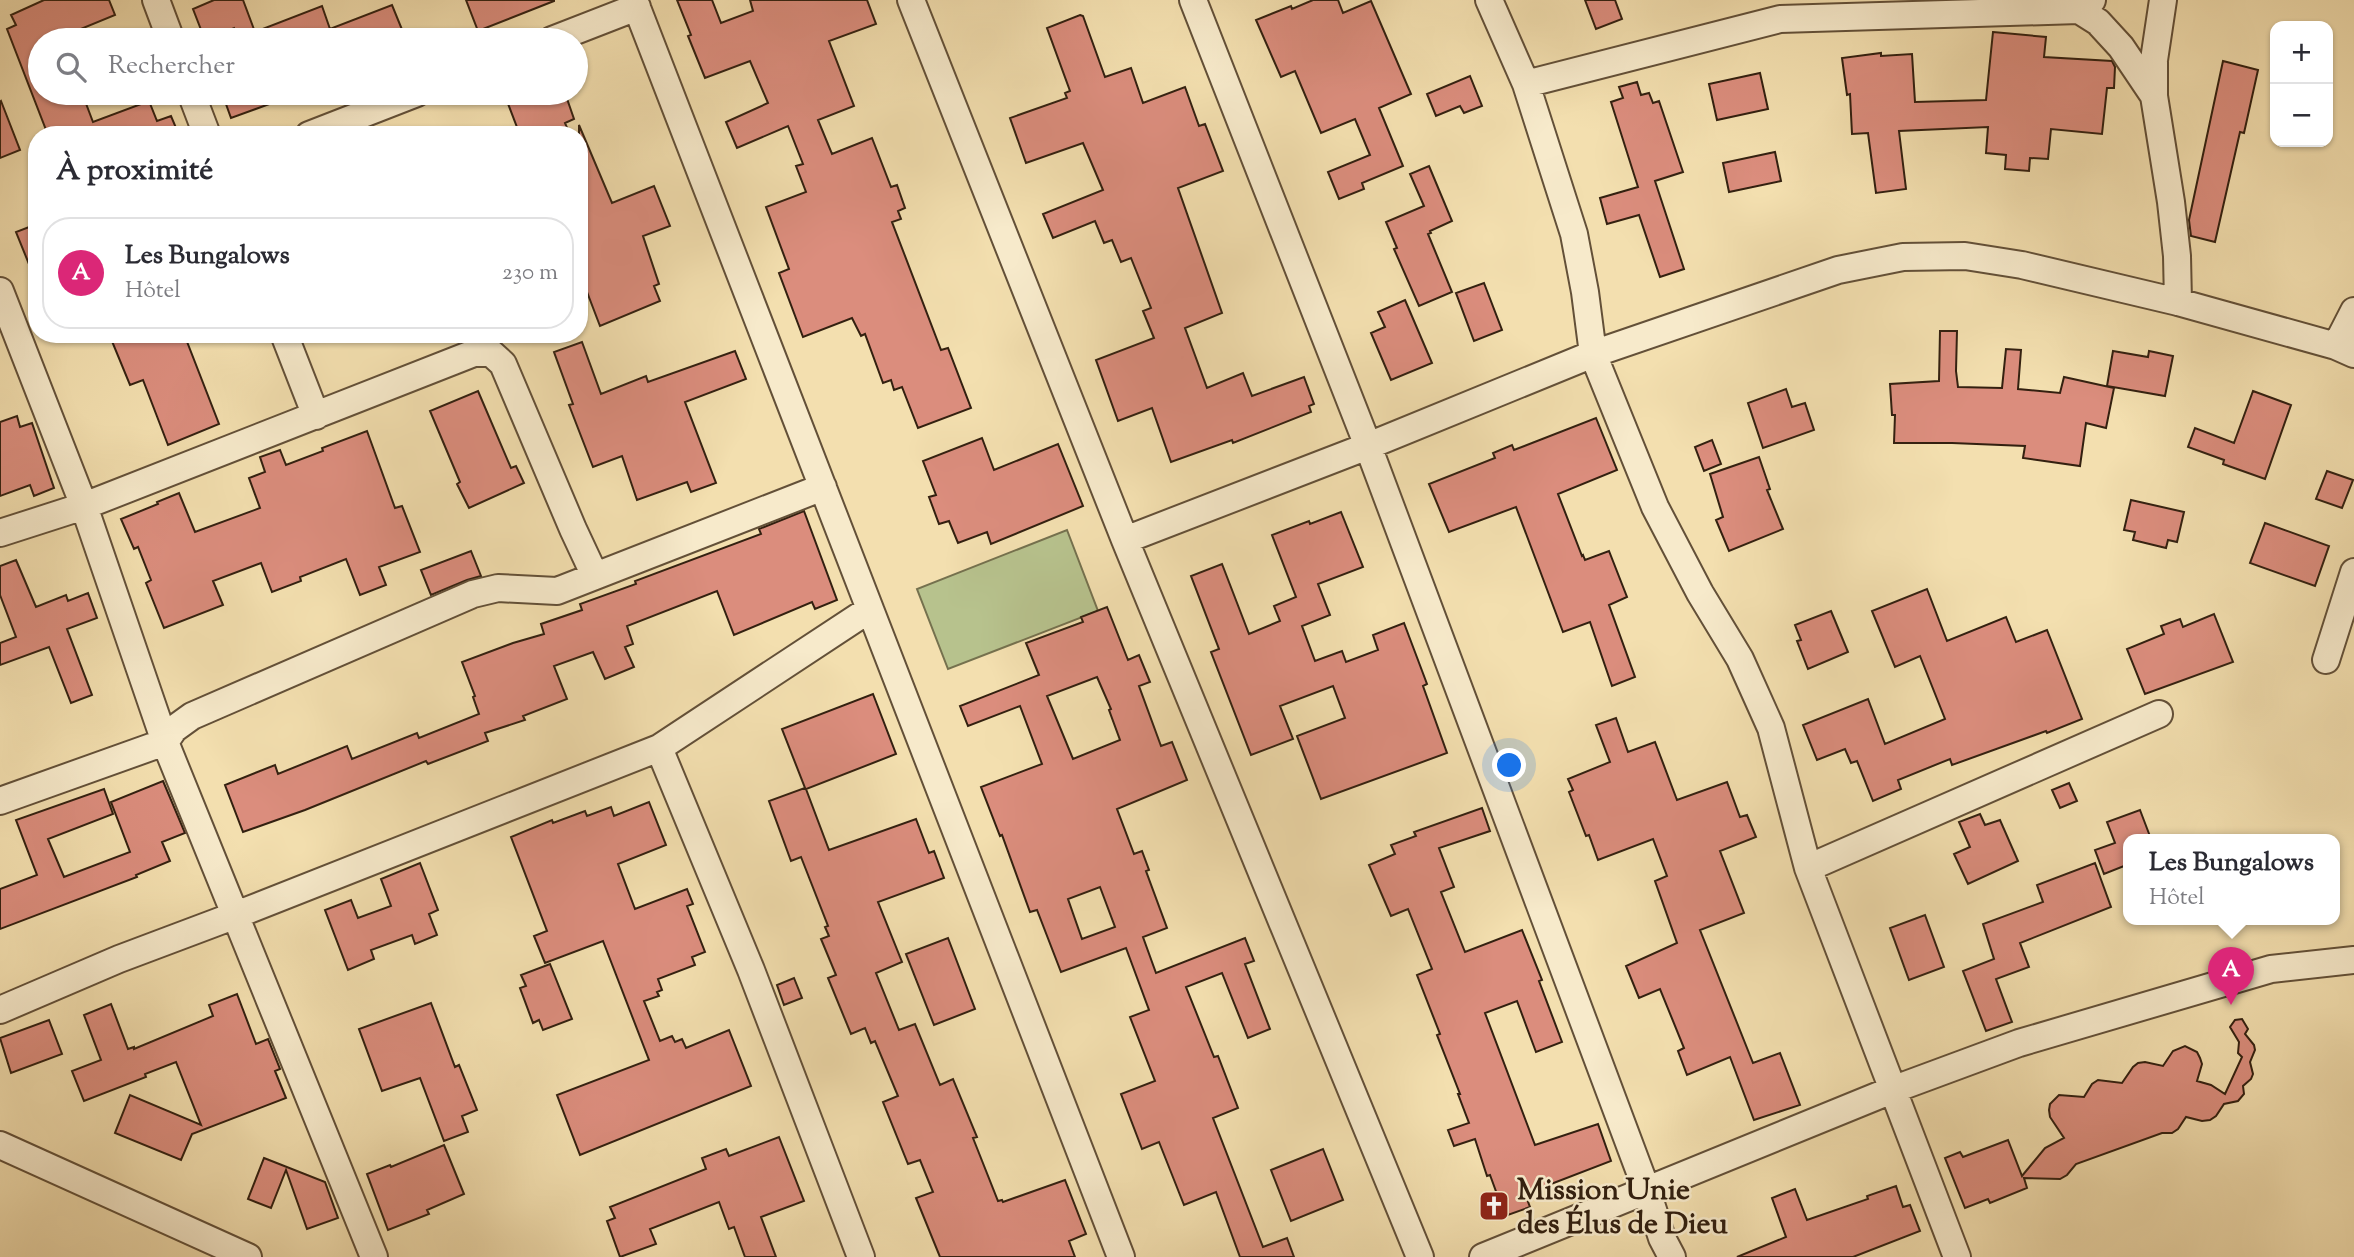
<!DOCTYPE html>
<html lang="fr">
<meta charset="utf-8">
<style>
:root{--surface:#fff;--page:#f2f2f3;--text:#2b2b33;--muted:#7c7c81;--line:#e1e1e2;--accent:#db2777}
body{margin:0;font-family:"Sorts Mill Goudy",serif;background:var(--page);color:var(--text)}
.controls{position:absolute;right:21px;top:21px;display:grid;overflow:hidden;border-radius:14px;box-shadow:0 2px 5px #0004}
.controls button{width:63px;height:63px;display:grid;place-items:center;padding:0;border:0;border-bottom:2px solid var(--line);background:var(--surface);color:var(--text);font:35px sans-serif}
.you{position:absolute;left:1510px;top:766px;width:24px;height:24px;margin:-18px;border:5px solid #fff;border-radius:50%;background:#1a73e8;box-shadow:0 0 0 10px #1a73e833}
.badge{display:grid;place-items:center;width:46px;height:46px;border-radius:50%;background:var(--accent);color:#fff;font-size:23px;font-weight:700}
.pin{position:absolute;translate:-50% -58px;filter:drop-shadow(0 2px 4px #0008)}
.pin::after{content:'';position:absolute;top:37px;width:24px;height:21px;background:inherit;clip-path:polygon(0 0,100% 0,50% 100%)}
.popup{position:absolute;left:2123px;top:834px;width:217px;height:91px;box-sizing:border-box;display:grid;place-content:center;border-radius:14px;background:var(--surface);filter:drop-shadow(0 2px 5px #0005);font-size:23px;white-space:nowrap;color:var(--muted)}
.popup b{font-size:26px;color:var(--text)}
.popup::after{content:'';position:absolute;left:50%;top:100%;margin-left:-14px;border:14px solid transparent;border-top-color:var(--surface)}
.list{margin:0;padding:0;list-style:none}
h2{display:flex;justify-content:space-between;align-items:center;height:91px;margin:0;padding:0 28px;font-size:30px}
h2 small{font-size:23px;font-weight:400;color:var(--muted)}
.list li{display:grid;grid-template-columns:46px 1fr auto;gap:21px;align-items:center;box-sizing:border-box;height:112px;margin:0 14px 14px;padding:0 14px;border:2px solid var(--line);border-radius:28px}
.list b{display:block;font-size:26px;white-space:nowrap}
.list p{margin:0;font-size:23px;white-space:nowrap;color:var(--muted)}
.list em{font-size:23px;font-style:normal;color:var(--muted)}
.icon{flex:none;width:38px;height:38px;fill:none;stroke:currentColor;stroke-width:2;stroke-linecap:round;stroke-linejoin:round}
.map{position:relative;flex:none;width:2354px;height:1257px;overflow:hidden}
.search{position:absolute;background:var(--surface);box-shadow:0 2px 5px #0004;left:28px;top:28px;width:560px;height:77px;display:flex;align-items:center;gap:18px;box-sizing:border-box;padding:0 24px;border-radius:38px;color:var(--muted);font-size:26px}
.panel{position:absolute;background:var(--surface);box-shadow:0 2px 5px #0004;left:28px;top:126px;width:560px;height:217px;border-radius:28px}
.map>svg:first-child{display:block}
</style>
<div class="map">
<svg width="2354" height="1257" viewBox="0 0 2354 1257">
<rect width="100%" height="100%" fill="#f3dfaf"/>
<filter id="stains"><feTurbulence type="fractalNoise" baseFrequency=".00286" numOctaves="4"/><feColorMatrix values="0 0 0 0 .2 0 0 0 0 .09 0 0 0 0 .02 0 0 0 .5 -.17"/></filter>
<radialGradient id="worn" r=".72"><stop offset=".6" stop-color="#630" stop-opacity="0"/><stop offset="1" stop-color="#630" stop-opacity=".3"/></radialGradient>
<path fill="#b7c28d" stroke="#75714e" stroke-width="2" d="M1067,530L1098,611L948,669L917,589Z"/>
<path fill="#db8d7d" stroke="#332010" stroke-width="2" fill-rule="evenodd" d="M44,0H109L115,15L66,35L68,40H40V93H82L93,122L149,101L157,121L171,116L179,135H48L7,29L16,25L11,15Z
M214,0H243L255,32L322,6L330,29L392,5L403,32L383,40H237L234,28L205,40L193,9Z
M466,0H554V1L478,31Z
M677,0H712L721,23L753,11L750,0H867L876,24L829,41L854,106L818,120L832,154L872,138L891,187L897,185L905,208L898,211L901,219L892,222L941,350L948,348L971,408L918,428L902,387L894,390L891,380L883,383L865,334L861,336L852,318L803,337L779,273L789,269L766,207L806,192L796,166L803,164L788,126L737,148L726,122L768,103L750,61L705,78L688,36L691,35Z
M1313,0H1338L1343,13L1371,1L1411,94L1379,108L1403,166L1362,183L1364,189L1339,199L1328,172L1370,155L1355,119L1321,133L1295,71L1281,77L1256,20L1291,6L1292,9Z
M1585,0H1615L1622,19L1596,29Z
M1080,15L1083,16L1105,77L1131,68L1143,103L1185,87L1199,126L1205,124L1223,171L1178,188L1222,313L1185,328L1207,388L1243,373L1252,396L1304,377L1314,404L1309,406L1311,412L1233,443L1232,440L1171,462L1152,408L1118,421L1096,360L1154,338L1143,311L1151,308L1131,258L1121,262L1112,240L1104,243L1095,221L1053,238L1043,214L1103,190L1083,143L1026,163L1010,118L1067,98L1065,93L1070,91L1047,28Z
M1993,32L2046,37L2044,57L2112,61L2115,67L2114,88H2107L2102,134L2051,129L2048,159L2030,158L2029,171L2005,169L2006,155L1986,153L1988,127L1899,131L1906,189L1876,193L1868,133L1852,134L1850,94L1847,95L1842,58L1881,53V56L1912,54L1915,102L1986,100Z
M2223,61L2258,70L2244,133L2240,132L2215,242L2191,236L2189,220Z
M1760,73L1768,109L1717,120L1709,84Z
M1470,76L1482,106L1464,113L1460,106L1436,116L1427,94Z
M1637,82L1641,95L1649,93L1653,103L1659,101L1683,172L1655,181L1684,269L1660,277L1639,215L1607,224L1600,198L1638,187L1611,102L1623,98L1619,87Z
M222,93H293L294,95L231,118Z
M529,93H565L574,119L565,123L570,135H520L507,101Z
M1,101L20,150L0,158V102Z
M579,125L612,203L654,186L670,226L643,236L659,284L654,286L660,301L600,326L579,271Z
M1775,152L1781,181L1729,192L1723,163Z
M1429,166L1452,221L1430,231L1431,233L1428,234L1452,292L1419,306L1394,249L1397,248L1386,222L1424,206L1410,174Z
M37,224V279H35L16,232Z
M1484,283L1502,330L1474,341L1456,293Z
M1405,300L1432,363L1391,380L1371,333L1385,327L1378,312Z
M1940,331H1957L1956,371L1958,387L2002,388L2006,349L2021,350L2018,389L2060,393L2064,377L2114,388L2106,428L2086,423L2080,466L2023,458L2025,446L1952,443H1894L1895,415H1892L1890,384L1939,381Z
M109,334H184L219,424L168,445L143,380L130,385Z
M582,342L601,394L646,376L648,382L735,351L746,379L685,402L716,483L691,492L687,482L637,500L622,456L593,467L569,405L573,404L554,352Z
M2113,351L2148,357L2149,351L2173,356L2165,396L2107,386Z
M1786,389L1792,407L1805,403L1814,430L1763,448L1748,403Z
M478,391L511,468L516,466L524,483L469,508L457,484L460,482L430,411Z
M2253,391L2291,405L2265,479L2223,464L2224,460L2188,447L2195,428L2234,443Z
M17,416L20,427L32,423L54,488L34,496L30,485L0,496V422Z
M1596,418L1617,470L1558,494L1582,556L1583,555L1585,560L1609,551L1627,597L1609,605L1635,677L1612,686L1590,622L1563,632L1516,507L1449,532L1429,484L1495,458L1493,453L1512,445L1514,450Z
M367,431L395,508L402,506L420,552L379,567L386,585L360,595L346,559L300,577L301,581L272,592L261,563L213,581L223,605L164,628L146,583L151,580L138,547L134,549L121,519L158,504L157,502L179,493L195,532L260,508L249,478L265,472L260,457L280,450L286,465L323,451L322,448Z
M982,438L994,470L1058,444L1083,506L991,544L987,532L958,543L949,521L939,524L929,497L936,495L923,461Z
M1712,440L1721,464L1704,471L1695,447Z
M1759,457L1770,489L1767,490L1783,529L1729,551L1716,520L1723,517L1710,474Z
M2327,471L2353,480L2342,508L2316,499Z
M2131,500L2184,512L2177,542L2168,540L2166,548L2133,540L2135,532L2124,530Z
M804,511L837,600L815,609L812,602L734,635L717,591L627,626L633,644L625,647L634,667L605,679L593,652L554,666L567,699L523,716L525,720L485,733L488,741L428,764L426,761L305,810L243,832L225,785L275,765L278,774L347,746L352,759L417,733L419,738L479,714L473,697L475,696L462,662L513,643L544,634L541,624L582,610L580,604L636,584L635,581L761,534L759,529Z
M1341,512L1363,567L1318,584L1330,615L1302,626L1315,661L1342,651L1346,662L1378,650L1373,635L1404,623L1427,684L1423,686L1447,753L1321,799L1297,736L1345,718L1333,686L1280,706L1293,739L1251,755L1211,652L1219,649L1191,576L1222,564L1249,634L1280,621L1274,606L1296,597L1272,535L1309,521L1310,524Z
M2265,523L2329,546L2315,586L2250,563Z
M471,551L481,576L467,580L431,595L421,570Z
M16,560L36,607L66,595L68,601L88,593L97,618L67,629L92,695L71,703L49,647L0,665V643L16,637L0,595V566Z
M1927,589L1947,641L2006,617L2016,642L2047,630L2082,719L2047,733L2046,731L1952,765L1950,759L1898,780L1901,789L1873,801L1857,761L1851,763L1845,749L1817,760L1803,725L1868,699L1885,744L1945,719L1920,656L1895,667L1872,611Z
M1107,607L1128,660L1139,655L1150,682L1139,686L1161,746L1172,742L1187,780L1117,809L1134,854L1142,851L1149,870L1146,871L1167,928L1143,937L1156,973L1245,938L1254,961L1245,964L1270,1029L1248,1038L1222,973L1186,987L1214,1057L1218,1056L1238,1108L1213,1118L1263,1247L1287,1238L1294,1257H1240L1216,1192L1184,1205L1159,1142L1142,1149L1121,1094L1155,1081L1130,1017L1149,1010L1126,948L1061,972L1037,910L1030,912L1002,835L1000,836L981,787L1042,764L1020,706L968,726L960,706L1039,675L1026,643L1083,622L1081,617ZM1097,677L1111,709L1109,710L1120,740L1073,759L1047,696ZM1100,887L1115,927L1082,939L1068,899Z
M1831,611L1848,652L1808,669L1797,641L1801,640L1795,625Z
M2214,614L2233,662L2145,694L2127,649L2164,634L2161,626L2180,619L2183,627Z
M873,694L896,754L806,789L829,850L916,819L929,853L934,851L944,878L878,902L902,962L876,973L899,1030L915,1024L940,1085L953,1079L977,1137L973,1138L998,1201L1002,1200L1003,1202L1065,1180L1086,1234L1069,1241L1075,1257H940L916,1198L933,1192L920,1160L908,1164L883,1102L898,1096L875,1041L871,1043L865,1028L851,1034L828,978L836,975L821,939L829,936L825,927L828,926L801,857L791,861L769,801L805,788L782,729Z
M1616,718L1628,752L1655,742L1677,800L1727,782L1740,817L1747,815L1756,837L1720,851L1744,913L1700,930L1753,1063L1780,1053L1800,1105L1754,1120L1730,1057L1687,1075L1678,1051L1684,1048L1660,989L1639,998L1626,966L1677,943L1655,881L1667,876L1653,839L1598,860L1589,835L1586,836L1569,792L1573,790L1568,779L1610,762L1596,725Z
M163,781L185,833L162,842L170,861L136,875L137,877L0,929V889L37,875L16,820L104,789L113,814L48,839L64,877L130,852L111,802Z
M2069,783L2077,801L2060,808L2052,790Z
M649,802L666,845L618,864L635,909L687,889L693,904L687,906L705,952L692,957L695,965L658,979L662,990L657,992L659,996L644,1001L660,1041L672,1036L675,1042L682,1039L686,1048L729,1030L751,1086L580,1155L557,1095L649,1060L603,941L545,963L534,936L547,931L511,837L552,820L553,823L585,811L587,816L611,807L614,816Z
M1482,808L1490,831L1439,848L1454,887L1441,892L1465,952L1522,930L1542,980L1539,981L1562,1042L1536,1052L1517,1001L1485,1013L1535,1145L1598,1124L1611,1161L1525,1194L1530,1207L1505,1216L1490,1175L1487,1176L1475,1139L1454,1146L1448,1130L1469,1123L1458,1094H1460L1437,1035L1440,1034L1417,975L1432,969L1408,909L1391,916L1369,865L1395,854L1391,845L1416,836L1414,832Z
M2140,810L2151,839H2128V872L2124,866L2104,874L2095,850L2115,843L2107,822Z
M1980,814L1985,825L2000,820L2018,861L1968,884L1954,854L1970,847L1959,822Z
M420,863L438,910L429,914L437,935L415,944L412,935L371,950L374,959L348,970L325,910L351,900L358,918L391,906L381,879Z
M2095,863L2111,907L2020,943L2029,967L1996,979L2012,1022L1986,1031L1963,971L1994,959L1983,924L2043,902L2037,885Z
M1925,915L1944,967L1909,980L1890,928Z
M948,938L975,1009L934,1025L906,954Z
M550,964L572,1019L543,1030L539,1020L533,1023L520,988L526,986L521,975Z
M794,978L802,998L784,1005L777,985Z
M237,994L256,1044L268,1039L280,1069L275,1071L286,1098L192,1134L181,1160L115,1133L130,1095L201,1125L176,1062L145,1074L146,1077L84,1101L72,1071L101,1060L84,1015L111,1004L128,1049L134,1047V1049L213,1016L209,1005Z
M431,1003L455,1067L459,1065L477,1110L462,1116L468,1132L444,1141L420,1078L382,1091L359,1029Z
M2242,1019L2248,1029L2245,1034L2254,1045L2255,1050L2250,1062L2253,1074L2251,1079L2243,1086L2244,1094L2238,1101L2224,1104L2216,1116L2210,1120L2202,1121L2186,1117L2178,1129L2172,1133H2162L2076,1164L2067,1175L2060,1179L2024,1178L2027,1188L1990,1203L1988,1199L1965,1208L1945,1158L1960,1152L1963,1157L2008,1140L2022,1176L2045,1148L2064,1138L2050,1117L2049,1110L2050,1104L2059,1095L2084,1097L2092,1084L2098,1080L2122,1083L2133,1067L2138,1063L2145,1062L2163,1066L2173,1051L2185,1046L2197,1052L2200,1058L2202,1064L2197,1081L2211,1085L2225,1094L2242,1057L2238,1053L2239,1042L2230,1027L2235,1020Z
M49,1020L62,1054L11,1073L0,1038Z
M779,1137L804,1201L761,1217L776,1257H745L734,1227L729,1229L719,1202L650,1229L656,1244L620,1257L607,1221L615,1218L610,1207L706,1169L702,1158L726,1149L729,1156Z
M444,1145L464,1194L427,1210L429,1214L388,1230L367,1174L390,1165L391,1167Z
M1323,1149L1343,1200L1291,1221L1271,1170Z
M264,1158L325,1182L338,1218L307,1229L286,1170L271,1208L248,1199Z
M1896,1186L1903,1207L1910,1205L1920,1231L1853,1257H1737L1786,1237L1772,1198L1795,1189L1807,1220L1868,1199L1867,1196Z"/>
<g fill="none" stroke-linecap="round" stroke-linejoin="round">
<g stroke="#635038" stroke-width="30">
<path id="minor" d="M156,0L171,40
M634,0L1121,1257
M911,0L1125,540L1420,1257
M1193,0L1368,446L1647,1191L1662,1238L1672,1257
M1489,0L1526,84L1574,234L1585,292L1593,354L1655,507L1700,593L1740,659L1771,728L1808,868L1957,1257
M2073,0L2079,10L2098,22L2121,47L2154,96
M2163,0L2154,60V96L2171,202L2177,256L2178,302
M552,40L637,7
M1526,84L1780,19L2079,10L2092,0
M191,93L207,135
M309,135L417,93
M0,291L84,506L165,742L374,1257
M284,334L316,416
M2336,346L2354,311
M0,533L84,506L474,353H491L503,364L573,529L595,576
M1125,540L1368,446L1593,354L1838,270L1903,257L1965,256L2022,265L2178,302L2336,346L2354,354
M2326,660L2354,572
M659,748L751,970L861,1257
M0,801L165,742L174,729L192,716L473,594L498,588L557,591L823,487
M1808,868L2159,714
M0,1010L119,959L236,915L659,748L870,609
M0,1145L248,1257
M1483,1257L1892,1090L2019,1043L2271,969L2354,960"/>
</g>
<use href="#minor" stroke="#f7eacb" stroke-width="26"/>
</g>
<defs>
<g id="church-square" transform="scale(1.575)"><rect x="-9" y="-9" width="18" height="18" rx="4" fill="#8f2418" stroke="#f7eacb"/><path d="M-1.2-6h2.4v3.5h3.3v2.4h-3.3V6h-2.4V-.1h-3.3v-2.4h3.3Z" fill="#fff"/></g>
</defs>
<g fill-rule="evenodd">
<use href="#church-square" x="1494" y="1206"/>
</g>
<g text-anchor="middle" stroke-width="5" stroke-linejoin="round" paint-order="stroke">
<g font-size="30" font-weight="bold" fill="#332010" stroke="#f7eacb" text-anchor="start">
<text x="1517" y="1199">Mission Unie<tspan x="1517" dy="34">des Élus de Dieu</tspan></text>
</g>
</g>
<rect width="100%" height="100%" filter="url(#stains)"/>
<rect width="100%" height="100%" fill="url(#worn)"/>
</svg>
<div class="controls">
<button>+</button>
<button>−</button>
</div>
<div class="you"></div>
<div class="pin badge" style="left:2231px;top:1005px">A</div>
<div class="popup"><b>Les Bungalows</b>Hôtel</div>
<div class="search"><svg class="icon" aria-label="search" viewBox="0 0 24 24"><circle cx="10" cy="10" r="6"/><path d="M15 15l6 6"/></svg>Rechercher</div>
<section class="panel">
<h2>À proximité<small></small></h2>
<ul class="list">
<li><span class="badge">A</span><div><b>Les Bungalows</b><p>Hôtel</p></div><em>230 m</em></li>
</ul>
</section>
</div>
